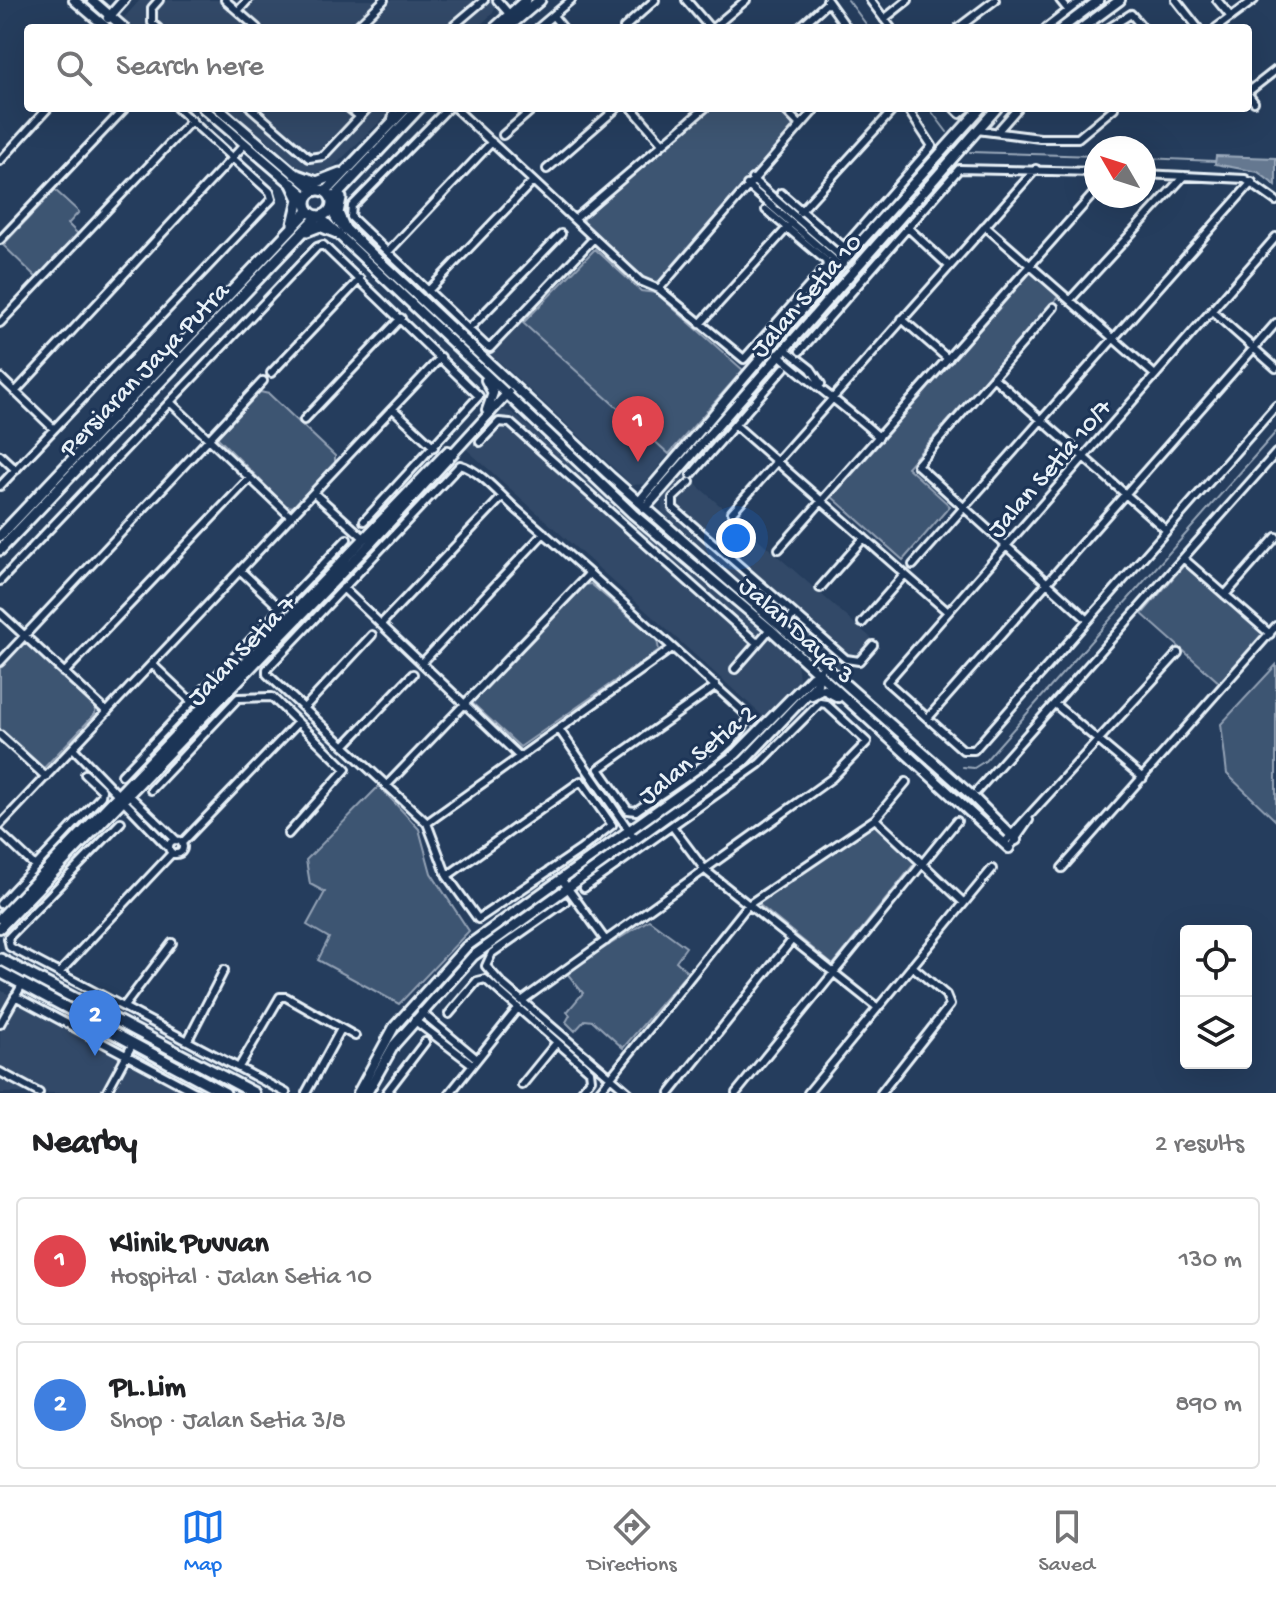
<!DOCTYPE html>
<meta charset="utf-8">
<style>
:root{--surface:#fff;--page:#f2f2f2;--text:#202124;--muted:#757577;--line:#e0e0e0;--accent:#1a73e8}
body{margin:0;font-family:"Gochi Hand",sans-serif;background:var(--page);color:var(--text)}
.controls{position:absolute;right:24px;bottom:24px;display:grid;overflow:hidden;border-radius:8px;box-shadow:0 8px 32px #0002}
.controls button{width:72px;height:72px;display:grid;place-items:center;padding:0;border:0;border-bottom:2px solid var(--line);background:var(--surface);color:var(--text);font:40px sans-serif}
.compass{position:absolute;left:1084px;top:136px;width:72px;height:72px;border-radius:50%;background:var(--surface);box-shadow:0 8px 32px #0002;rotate:309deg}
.you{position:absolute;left:736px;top:538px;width:28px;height:28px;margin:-20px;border:6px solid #fff;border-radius:50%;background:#1a73e8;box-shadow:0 0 0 12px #1a73e833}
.badge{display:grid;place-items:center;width:52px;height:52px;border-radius:50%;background:var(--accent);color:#fff;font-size:26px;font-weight:700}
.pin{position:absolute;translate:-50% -66px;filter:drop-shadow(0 2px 4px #0008)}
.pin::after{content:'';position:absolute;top:42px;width:28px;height:24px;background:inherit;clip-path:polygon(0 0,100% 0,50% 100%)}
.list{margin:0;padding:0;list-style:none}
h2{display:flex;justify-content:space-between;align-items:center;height:104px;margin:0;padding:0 32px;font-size:34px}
h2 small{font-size:26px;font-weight:400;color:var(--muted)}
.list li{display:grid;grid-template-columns:52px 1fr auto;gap:24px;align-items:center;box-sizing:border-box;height:128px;margin:0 16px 16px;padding:0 16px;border:2px solid var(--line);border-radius:8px}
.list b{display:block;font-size:30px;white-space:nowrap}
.list p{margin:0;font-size:26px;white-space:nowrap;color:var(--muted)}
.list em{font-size:26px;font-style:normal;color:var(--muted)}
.icon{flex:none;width:44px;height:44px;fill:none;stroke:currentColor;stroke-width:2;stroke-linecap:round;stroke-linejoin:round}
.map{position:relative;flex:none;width:1276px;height:1093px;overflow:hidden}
.search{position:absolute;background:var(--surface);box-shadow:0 8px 32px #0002;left:24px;right:24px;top:24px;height:88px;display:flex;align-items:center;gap:20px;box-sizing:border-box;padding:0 28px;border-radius:8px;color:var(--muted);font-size:30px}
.sheet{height:392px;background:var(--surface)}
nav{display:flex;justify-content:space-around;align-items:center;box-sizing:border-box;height:112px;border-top:2px solid var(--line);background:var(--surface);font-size:22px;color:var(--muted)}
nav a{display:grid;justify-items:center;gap:4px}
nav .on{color:var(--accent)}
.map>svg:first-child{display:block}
</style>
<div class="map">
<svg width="1276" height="1093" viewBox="0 0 1276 1093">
<rect width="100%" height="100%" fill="#253d5d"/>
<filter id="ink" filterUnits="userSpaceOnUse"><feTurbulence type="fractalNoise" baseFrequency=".0125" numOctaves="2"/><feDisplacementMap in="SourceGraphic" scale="16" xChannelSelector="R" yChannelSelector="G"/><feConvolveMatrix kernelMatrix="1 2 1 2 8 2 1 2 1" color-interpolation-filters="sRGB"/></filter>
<g filter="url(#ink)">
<path fill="#334a68" d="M140,0H497L493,13L477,28H134L123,19Z
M228,108H394L331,169L307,175Z
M520,321L669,454L644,484L632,485L490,353Z
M503,410L513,413L797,662L799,679L764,717L464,447Z
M684,474L878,644L862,662L840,669L662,512V500Z
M0,990L19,1000L193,1093H0Z"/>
<path fill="#3e5472" stroke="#93a2b5" stroke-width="2" d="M709,108H777L792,123V128L659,281L650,283L583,223L585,217Z
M55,190L79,212L68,224L79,235L37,278L3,245Z
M595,249L641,291L656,293L743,370L669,454L523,323Z
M1032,271L1059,296L907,467L950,506L903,560L832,497Z
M260,392L269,394L335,456V465L295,507L286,506L217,437Z
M1185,564L1265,635L1221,684L1142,614Z
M591,584L657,640L659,650L520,747L470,701L585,585Z
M25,641L96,707L95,714L42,770L0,732V668Z
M1276,665V821L1227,774L1221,724Z
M379,786L419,829L431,873L469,931L399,1004L318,960L329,938L307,925L325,892L310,884L306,860Z
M872,823L915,863L833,965L757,903Z
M649,920L686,947L676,961L688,972L623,1048L593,1021L585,1020L575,1031L566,1022L570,1015L567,1012L583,993L566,972Z"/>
<path fill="#657890" stroke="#99a8ba" stroke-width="2" d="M1216,156L1276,158V186L1258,172L1215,164Z"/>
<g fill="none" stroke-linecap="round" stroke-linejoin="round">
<path stroke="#99a8ba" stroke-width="2" d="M848,0L869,28
M929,108L947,132
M970,152L1096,156
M1144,158L1215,161
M963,767L974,768L985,761L1276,432"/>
<g stroke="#e8f1f8" stroke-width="12">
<path id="street" d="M225,0L257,28
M497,0L510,15
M686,0L710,28
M827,0L847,28
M870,0L891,28
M1060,0L1068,10
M1176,0L1198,28
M1217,0L1231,17
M238,11L248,0
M553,16L563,28
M884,19L908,0
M158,28L152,23V8L159,0
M355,28L384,0
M451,28L484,0
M538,28L571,0
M624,28L655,0
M713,28L746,0
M799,28L828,2
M958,28L995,0
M1046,28L1082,0
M1109,28L1131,14L1143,28
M1216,28L1254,0
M1248,92L1276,70
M1248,94L1254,102
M251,108L309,158L323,156L368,108
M349,108L360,117
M448,108L352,206L351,217L486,346L490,348L594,238
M455,108L640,281L659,289L744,359L827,266L826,261L766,210
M632,108L663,144
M783,108L800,125
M954,108L960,114L967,108
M392,120L394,108
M977,130L1040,138H1078L1114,108
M997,132L1018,108
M503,135L534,108
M0,161L48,108
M547,169L617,108
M1144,174L1245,179L1276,201
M752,179L845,260
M747,185L840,265
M781,193L844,247L932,146L907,108
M800,212L895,108
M575,219L705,108
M985,226L1155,375
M908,228L949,266
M1276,237L887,682L963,750H974L1276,406
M0,240L125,108
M388,252L492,142
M659,289L816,108
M428,291L533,181
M1070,300L1184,176
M1054,307L917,465L1088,620
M1212,311L1276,368
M902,319L948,359
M0,323L192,120
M700,324L788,227
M469,329L561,234
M784,348L811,369L821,384
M800,351L959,169L1096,172
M778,354C811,383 846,407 879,437
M271,373L360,279
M0,377L54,429
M993,377L1166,530
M15,392L245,144
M170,402L291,517
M393,409L434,447
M304,420L401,318
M735,425L948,612
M480,442L499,422L510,423L757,643
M0,455L16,470
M691,475L784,368
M690,482L673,498V508L846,659L859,661L873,645
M0,486L272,199L270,192L177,108
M314,493L365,539
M732,512L1036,169
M779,549L1096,191
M1184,559L1270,634
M913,565L1252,182
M241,571L280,608
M0,581L317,247L323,245L479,396L364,521
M343,588L520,757
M820,588L864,538
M1225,595L1276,537
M0,613L107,712
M862,623L905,574
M381,624L502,497
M783,628L794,614
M0,662L263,381
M422,663L544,533
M152,664L191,701
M735,669L770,629
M64,673L250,478
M1056,705L1143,778
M304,708L372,635
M928,718L1276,323
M559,729L635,839
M0,735L46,777
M344,746L413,674
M73,748L169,848
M122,775L347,539
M386,786L589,574
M151,790L238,698L272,697L346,769L288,834
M977,791L1276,453
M127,793L176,840
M875,819L964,903
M121,822L8,938L10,947L286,1093
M427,823L672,648
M0,825L441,357
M672,826L705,870L878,1008
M0,833L35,866
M169 847a7 7 0 1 1 14 0a7 7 0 1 1-14 0Z
M182,843L298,722
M1004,843L1178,653
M1013,843L1029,820
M1062,868L1276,626
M447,876L581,781L612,825L580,850L478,919L447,876L427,823L267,674V669L460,465C480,470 502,497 517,510C595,577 671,646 747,715C751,740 658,795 636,811L628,810L599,769L716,686
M562,880L606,941
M565,902L492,953L486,966L501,983L629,1093
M0,904L101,796L102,790L85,774
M60,972L172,853
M15,996L197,1093
M523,1000L832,778L867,742L826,704L820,703L759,764L584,888
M125,1005L172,943
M421,1012L477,1059
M449,1014L477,981L485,979L590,1071L591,1079L580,1093
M414,1020L472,1064
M0,1024L23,983
M188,1040L224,970
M239,1067L280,997H286L355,1036
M0,1072L39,1093
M522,1085L557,1042
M106,1093L132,1045
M306,1093L341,1029
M386,1093L425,1042
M450,1093L518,1008
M598,1093L748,905L875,819L906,782
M670,1093L792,940
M736,1093L957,821
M808,1093L992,869
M881,1093L950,1005L946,995L912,966"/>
</g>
<g stroke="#e8f1f8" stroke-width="14">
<path id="secondary" d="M74,0L107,28
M92,0L124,28
M108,18L124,0
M1062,28L1099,0
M1082,28L1120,0
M203,108L307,197
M218,108L315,191
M331,210L338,222L611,477L972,796L1016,840
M320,217L633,514L770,629L1009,848
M486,380L493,393L487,410
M639,502L840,265L981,108
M645,508L997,108
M812,695L823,689L838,697
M0,918L448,451
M0,928L370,544L508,393
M358,1093L394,1027L466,947L736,754L812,677L819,674
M367,1093L394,1045L473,956L744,761L817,684L819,671"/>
</g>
<g stroke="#e8f1f8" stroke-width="15">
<path id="primary" d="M495,28L526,0
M507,28L540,0
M295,174L317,182L340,173
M292,184L299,199L293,224
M306 203a13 13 0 1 1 26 0a13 13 0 1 1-26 0Z
M326,192L406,108
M341,198L338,213L345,229
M332,200L419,108
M307,231L320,226L337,233
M0,536L308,211
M0,550L317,217
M0,959L254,1093
M0,972L225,1093"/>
</g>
<use href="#street" stroke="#1d3557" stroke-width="6"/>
<use href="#secondary" stroke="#1d3557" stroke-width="8"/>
<use href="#primary" stroke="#1d3557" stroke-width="9"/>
</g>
</g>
<g text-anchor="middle" stroke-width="6" stroke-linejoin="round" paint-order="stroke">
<g font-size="26" fill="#e8f1f8" stroke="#1d3557">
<text transform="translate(805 294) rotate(-49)" y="9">Jalan Setia 10</text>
<text transform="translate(143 368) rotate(-46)" y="9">Persiaran Jaya Putra</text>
<text transform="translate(1048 467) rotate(-49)" y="9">Jalan Setia 10/7</text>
<text transform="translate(798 629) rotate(42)" y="9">Jalan Daya 3</text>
<text transform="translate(240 649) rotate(-46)" y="9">Jalan Setia 7</text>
<text transform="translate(696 753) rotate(-39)" y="9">Jalan Setia 2</text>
</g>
</g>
</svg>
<div class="controls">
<button><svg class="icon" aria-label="locate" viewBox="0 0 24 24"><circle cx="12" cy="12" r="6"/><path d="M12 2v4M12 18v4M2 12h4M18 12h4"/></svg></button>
<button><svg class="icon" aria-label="layers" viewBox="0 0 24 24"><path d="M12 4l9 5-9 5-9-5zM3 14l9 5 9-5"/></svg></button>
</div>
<svg class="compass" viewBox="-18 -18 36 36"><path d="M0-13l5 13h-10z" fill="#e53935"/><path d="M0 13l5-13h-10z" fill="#757577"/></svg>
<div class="you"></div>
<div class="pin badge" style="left:638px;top:462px;background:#e0444e">1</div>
<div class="pin badge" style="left:95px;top:1056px;background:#3f7fe0">2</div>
<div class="search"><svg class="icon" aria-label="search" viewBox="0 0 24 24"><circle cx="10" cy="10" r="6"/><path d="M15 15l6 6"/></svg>Search here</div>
</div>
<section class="sheet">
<h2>Nearby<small>2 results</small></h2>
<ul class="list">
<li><span class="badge" style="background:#e0444e">1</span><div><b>Klinik Puvvan</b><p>Hospital · Jalan Setia 10</p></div><em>130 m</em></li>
<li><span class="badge" style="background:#3f7fe0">2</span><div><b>PL.Lim</b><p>Shop · Jalan Setia 3/8</p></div><em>890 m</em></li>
</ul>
</section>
<nav>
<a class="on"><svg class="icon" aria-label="map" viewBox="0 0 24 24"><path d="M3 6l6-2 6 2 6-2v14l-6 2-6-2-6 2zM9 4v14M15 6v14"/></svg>Map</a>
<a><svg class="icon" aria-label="directions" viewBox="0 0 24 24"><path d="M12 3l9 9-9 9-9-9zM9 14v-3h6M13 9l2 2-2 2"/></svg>Directions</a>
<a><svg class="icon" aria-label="saved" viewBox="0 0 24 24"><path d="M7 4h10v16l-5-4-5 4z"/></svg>Saved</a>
</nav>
